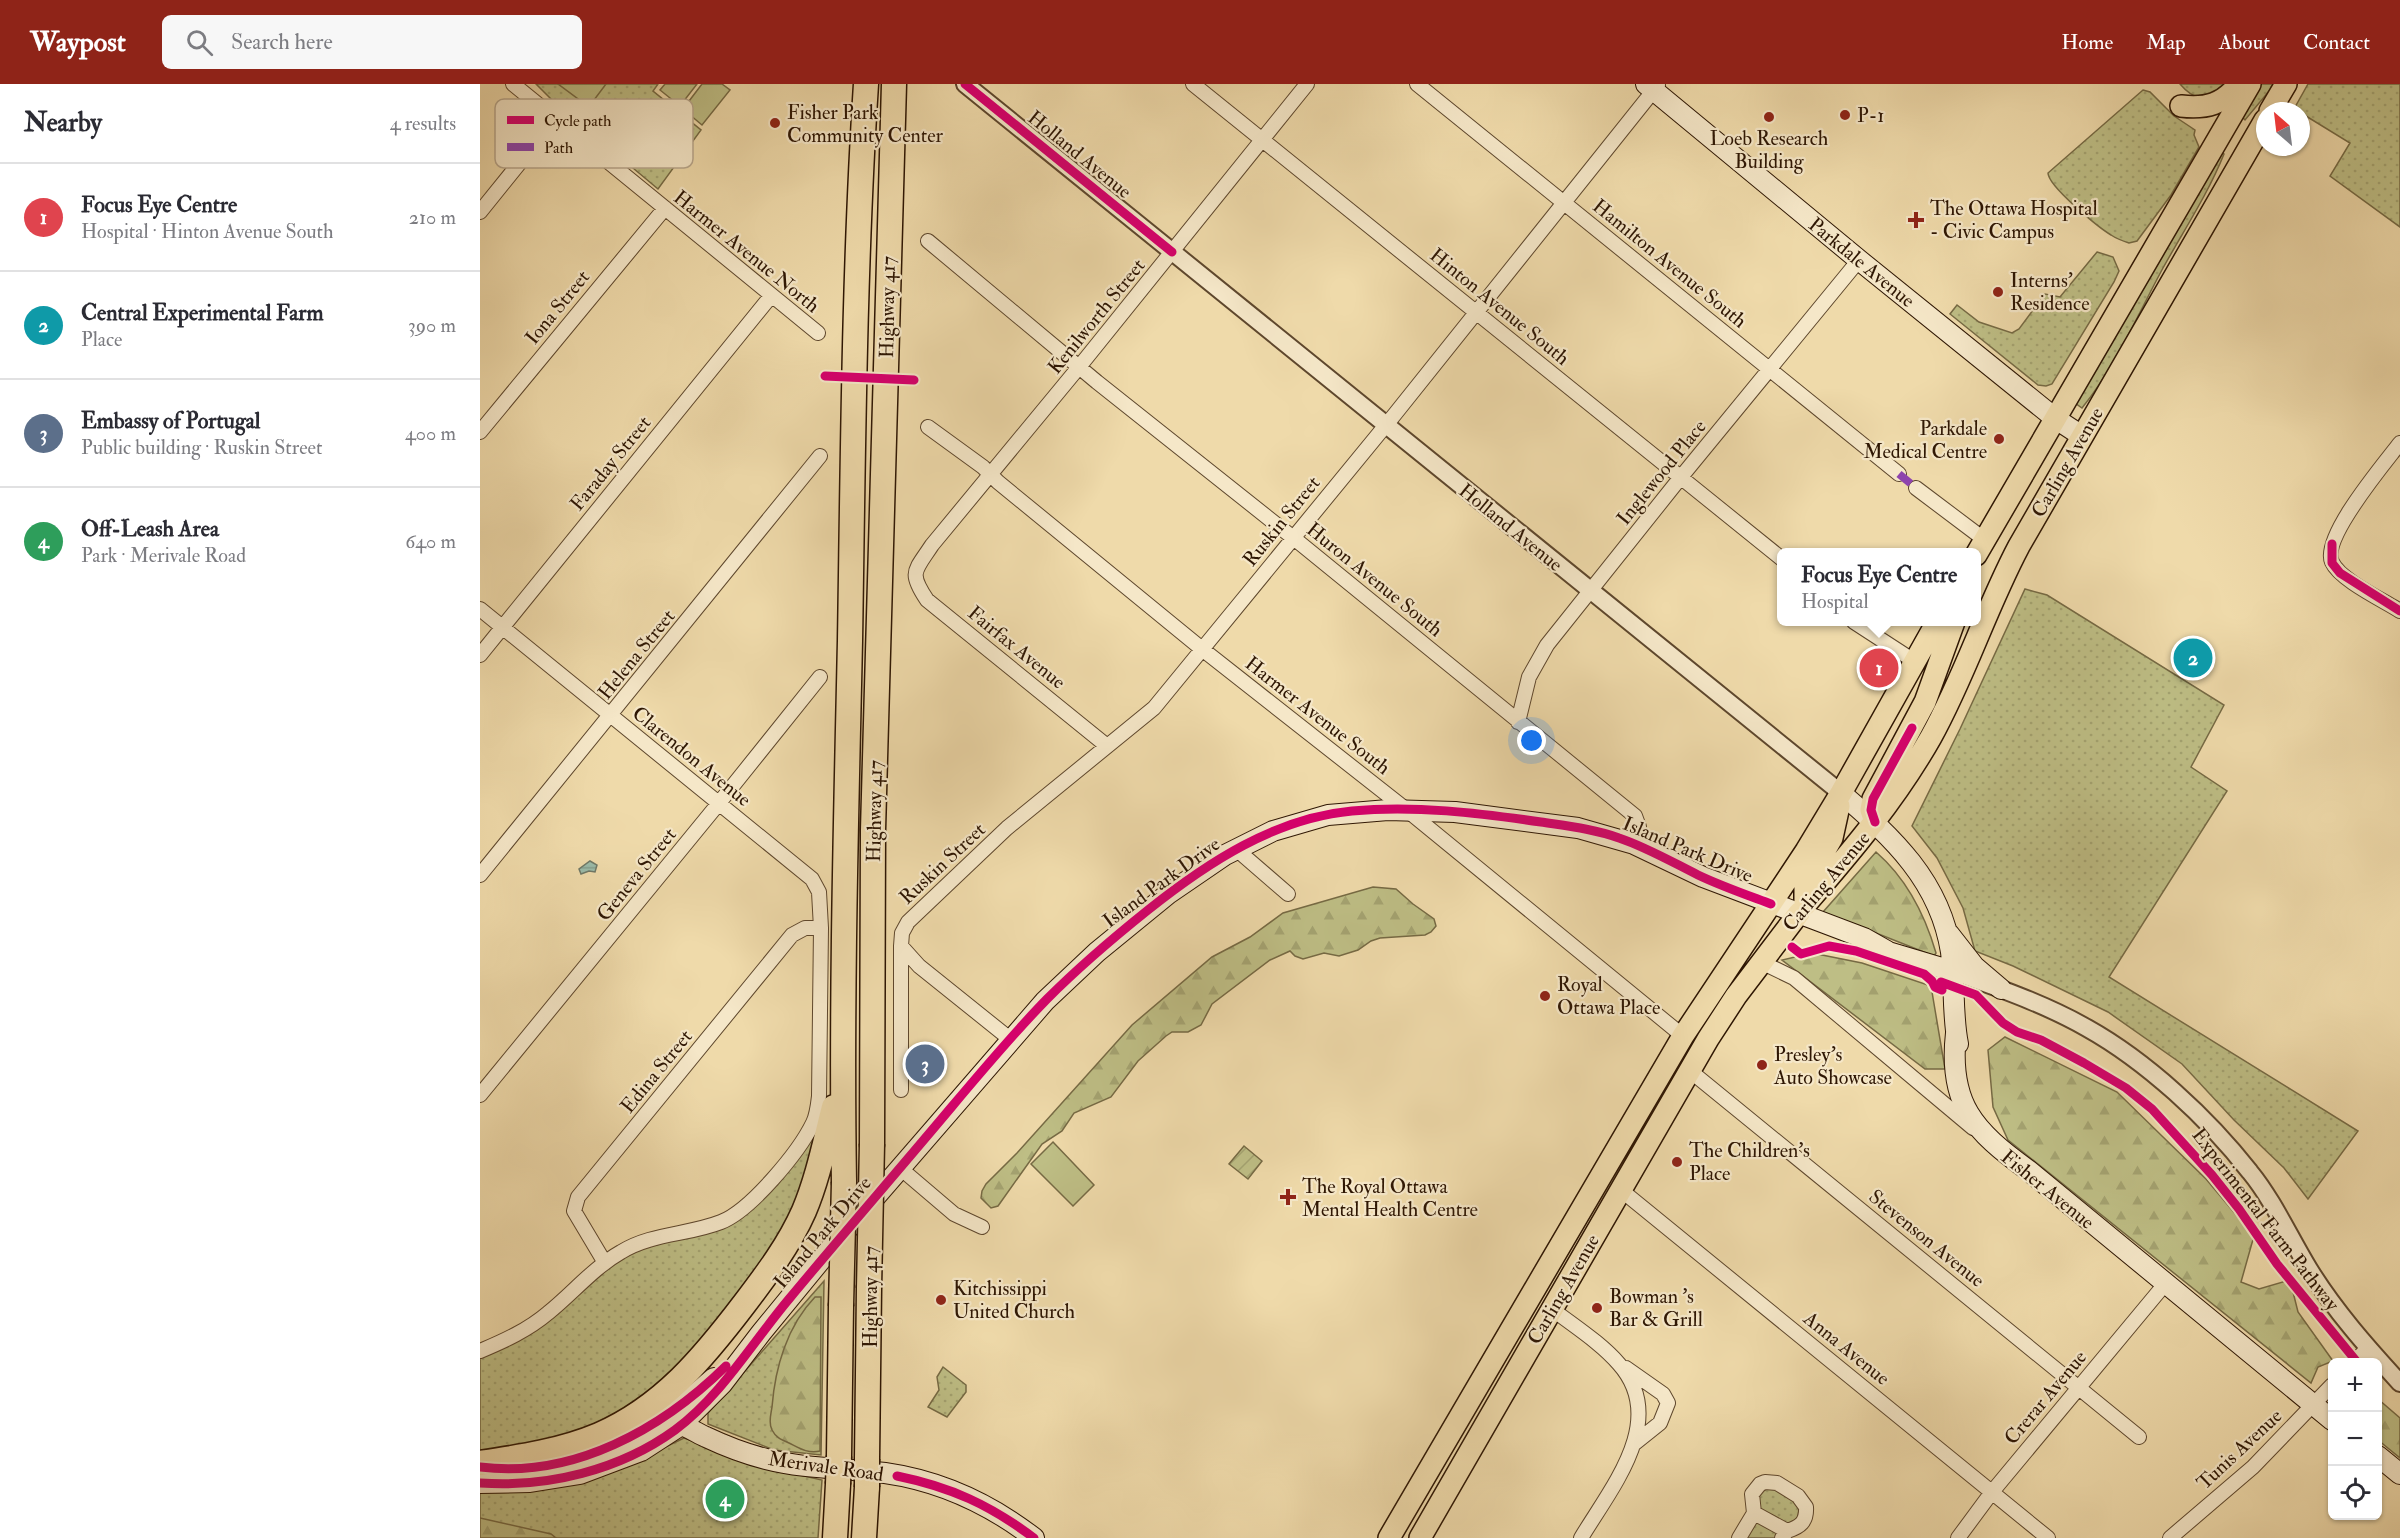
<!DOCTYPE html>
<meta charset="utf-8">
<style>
:root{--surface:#fff;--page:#f7f7f7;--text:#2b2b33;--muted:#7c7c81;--line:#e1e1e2;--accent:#8f2418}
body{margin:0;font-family:"IM FELL Double Pica",serif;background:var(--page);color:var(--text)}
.controls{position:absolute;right:18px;bottom:18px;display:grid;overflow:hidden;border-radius:9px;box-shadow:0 2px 4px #0004}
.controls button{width:54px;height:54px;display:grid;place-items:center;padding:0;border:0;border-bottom:2px solid var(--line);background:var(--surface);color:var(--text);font:30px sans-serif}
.compass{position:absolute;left:1776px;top:18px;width:54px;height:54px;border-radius:50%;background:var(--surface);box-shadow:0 2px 4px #0004;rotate:332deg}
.you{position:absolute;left:1052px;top:657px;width:21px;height:21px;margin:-15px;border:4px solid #fff;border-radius:50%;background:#1a73e8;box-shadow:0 0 0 9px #1a73e833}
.badge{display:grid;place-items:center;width:39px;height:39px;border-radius:50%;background:var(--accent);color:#fff;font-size:20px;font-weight:700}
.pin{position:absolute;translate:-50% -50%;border:3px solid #fff;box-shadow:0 2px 6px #0006}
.popup{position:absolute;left:1297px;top:464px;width:204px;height:78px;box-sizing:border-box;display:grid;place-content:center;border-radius:9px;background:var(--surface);filter:drop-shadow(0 2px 4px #0005);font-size:20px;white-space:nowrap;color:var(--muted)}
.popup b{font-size:22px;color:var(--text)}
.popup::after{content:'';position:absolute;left:50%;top:100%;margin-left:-12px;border:12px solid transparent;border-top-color:var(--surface)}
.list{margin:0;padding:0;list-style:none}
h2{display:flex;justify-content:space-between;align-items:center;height:78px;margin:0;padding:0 24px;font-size:26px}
h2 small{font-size:20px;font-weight:400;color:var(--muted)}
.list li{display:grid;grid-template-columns:39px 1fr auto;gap:18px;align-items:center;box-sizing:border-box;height:108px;padding:0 24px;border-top:2px solid var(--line)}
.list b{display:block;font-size:22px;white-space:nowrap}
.list p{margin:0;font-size:20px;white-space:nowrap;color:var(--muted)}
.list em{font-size:20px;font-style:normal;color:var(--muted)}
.icon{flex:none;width:33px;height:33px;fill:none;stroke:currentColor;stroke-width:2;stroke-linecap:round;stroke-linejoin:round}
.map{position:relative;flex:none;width:1920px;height:1454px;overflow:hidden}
header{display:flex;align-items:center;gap:36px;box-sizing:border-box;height:84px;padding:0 30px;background:var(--accent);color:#fff}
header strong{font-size:28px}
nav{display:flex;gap:33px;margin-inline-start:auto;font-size:21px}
.search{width:420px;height:54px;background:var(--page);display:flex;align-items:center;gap:15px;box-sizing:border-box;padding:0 21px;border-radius:9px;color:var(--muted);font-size:22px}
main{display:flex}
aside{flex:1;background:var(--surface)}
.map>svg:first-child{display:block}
</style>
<header>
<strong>Waypost</strong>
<div class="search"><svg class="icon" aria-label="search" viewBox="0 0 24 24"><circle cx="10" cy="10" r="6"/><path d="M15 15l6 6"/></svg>Search here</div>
<nav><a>Home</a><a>Map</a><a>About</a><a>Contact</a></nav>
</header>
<main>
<aside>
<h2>Nearby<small>4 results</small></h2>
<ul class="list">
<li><span class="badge" style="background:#e0444e">1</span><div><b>Focus Eye Centre</b><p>Hospital · Hinton Avenue South</p></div><em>210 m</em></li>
<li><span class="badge" style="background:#0f9aa8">2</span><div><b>Central Experimental Farm</b><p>Place</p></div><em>390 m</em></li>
<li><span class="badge" style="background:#5c6f8a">3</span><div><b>Embassy of Portugal</b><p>Public building · Ruskin Street</p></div><em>400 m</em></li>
<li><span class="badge" style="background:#2e9e5b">4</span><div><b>Off-Leash Area</b><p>Park · Merivale Road</p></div><em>640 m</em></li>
</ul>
</aside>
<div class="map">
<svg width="1920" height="1454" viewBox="0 0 1920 1454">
<defs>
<pattern id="grass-dots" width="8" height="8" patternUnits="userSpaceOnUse" patternTransform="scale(1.5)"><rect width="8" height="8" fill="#bebe85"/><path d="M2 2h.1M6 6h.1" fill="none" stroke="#a4a371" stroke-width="1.8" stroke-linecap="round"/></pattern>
<pattern id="forest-firs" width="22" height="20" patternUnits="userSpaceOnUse" patternTransform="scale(1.5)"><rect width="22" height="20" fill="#bebe85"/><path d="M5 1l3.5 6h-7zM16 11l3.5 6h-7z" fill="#a4a371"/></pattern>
<pattern id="garden-furrows" width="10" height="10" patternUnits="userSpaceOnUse" patternTransform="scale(1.5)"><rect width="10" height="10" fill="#bebe85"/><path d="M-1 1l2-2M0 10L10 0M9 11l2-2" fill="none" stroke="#a4a371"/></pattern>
<pattern id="water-rules" width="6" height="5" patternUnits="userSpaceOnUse" patternTransform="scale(1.5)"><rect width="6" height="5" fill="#9abba9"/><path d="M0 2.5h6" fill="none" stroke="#85a090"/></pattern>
</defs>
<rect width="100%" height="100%" fill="#efdaaa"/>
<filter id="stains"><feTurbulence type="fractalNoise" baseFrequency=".00333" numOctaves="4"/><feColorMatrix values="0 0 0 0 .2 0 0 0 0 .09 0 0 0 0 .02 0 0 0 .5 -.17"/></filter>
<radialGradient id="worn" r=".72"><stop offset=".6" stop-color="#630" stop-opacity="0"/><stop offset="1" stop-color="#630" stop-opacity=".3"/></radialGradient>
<path fill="url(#grass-dots)" stroke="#766a44" stroke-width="1.5" d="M56,0H178L173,7L221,46L178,105L73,17Z
M1700,0H1748L1746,4C1725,13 1717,20 1700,0Z
M1781,0H1795L1765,36L1762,33Z
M1828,0H1920V143L1850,92L1870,59L1821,29V27L1814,25Z
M1663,6L1670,8L1694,32L1715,46L1714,51L1719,63L1691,111L1657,157L1649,159C1643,157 1637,155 1631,151C1618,143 1568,102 1568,89Z
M1742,69L1744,70C1728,110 1704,146 1683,184C1657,232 1636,282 1602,324L1595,319Z
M1617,168L1633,173L1639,187L1634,198L1572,300L1566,302L1558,301L1470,230L1477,221L1499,238L1532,249L1539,245L1565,210L1580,213Z
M1545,505L1567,511L1744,621L1711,683L1747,707L1629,893L1878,1047L1828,1115L1804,1084L1754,1036L1702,980L1628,928L1533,882L1495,867L1483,824L1457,774L1432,742L1480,645Z
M326,1043L338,1050L317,1127L226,1263L116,1347L0,1372V1262L54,1234L124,1174L247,1130L277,1107Z
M344,1197L341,1371L294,1366L228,1340V1329Z
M463,1283L486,1301V1308L467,1333L448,1323L459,1306L457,1293Z
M204,1354L289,1384L342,1396L338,1454H0V1408C69,1413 143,1384 204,1354Z
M1288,1404C1300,1404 1312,1413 1319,1423L1318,1433L1297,1454H1264L1280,1409Z"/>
<path fill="url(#forest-firs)" stroke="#766a44" stroke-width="1.5" d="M1396,768C1426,794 1445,831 1456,869L1454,872L1343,828Z
M893,803L916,805L933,820L954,835L956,842L951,848L945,851L900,854L891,857L878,866L859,872L844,869L823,875L815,872L810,867L790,876L732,920L721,941L708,948H692L686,952L658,977L631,1013L594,1029L582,1047L562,1060L518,1122L511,1124L501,1114L502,1107L506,1100L537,1069L652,941L732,873L770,853L803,829Z
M1332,869L1382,879L1451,902L1465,985H1445L1302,876Z
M1525,953L1637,1008L1726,1095L1774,1152L1761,1198L1779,1205L1810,1196L1818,1228L1853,1277L1838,1283L1831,1299L1528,1056L1513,1023L1508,966Z
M335,1213H341L340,1367C328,1370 319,1364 309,1359C302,1356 296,1354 292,1346C288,1339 291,1330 292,1323C295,1284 307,1242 335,1213Z
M1898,1315L1920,1334V1374L1898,1356Z
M0,1434L71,1450L76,1454H0Z"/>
<path fill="url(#garden-furrows)" stroke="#766a44" stroke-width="1.5" d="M764,1062L782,1077L768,1095L749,1080Z"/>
<path fill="#bebe85" stroke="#766a44" stroke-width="1.5" d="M78,0H126L111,20H105Z
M185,0H217L200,22L180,6Z
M222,0H242L250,6L222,41L203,25Z
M573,1058L614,1101L593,1122L551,1080Z"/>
<path fill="url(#water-rules)" stroke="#6f7967" stroke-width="1.5" d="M110,777L117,781L115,788L109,787L101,790L99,785Z"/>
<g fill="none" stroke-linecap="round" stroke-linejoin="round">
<g stroke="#5e472d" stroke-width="16">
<path id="minor" d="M33,0L338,249
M713,0L1302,475
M937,0L1419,390
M0,128L75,35
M448,157L617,298L821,460L1155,732L1159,743L1154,760
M448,343L503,383L518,398L722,565L928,727L1203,952
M0,348L185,124
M1920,359C1904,380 1841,454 1852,478C1860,496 1903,516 1920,527
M1436,404L1505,456
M0,525L332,795L339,808L341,844L339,1012C338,1021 337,1031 333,1039C319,1068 271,1126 241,1138C208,1151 172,1149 141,1168C113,1184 92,1210 68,1229C48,1246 24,1257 0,1267
M1374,538L1434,577
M0,571L291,212
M1038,638L1049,593L1067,561L1201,393L1379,176
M627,662L447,516C428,488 435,487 452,461L599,283L827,0
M756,765L808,810
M0,791L340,372
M421,862L439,882L530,955
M1281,878L1314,894L1493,1044
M1209,986L1659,1353
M421,1006V862L422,849L428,838L527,744L674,624L915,330L1178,1
M0,1011L239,719L340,593
M420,1084L474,1130L502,1143
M1141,1106L1568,1454
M125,1179L94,1127L98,1113L312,851L325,844H341
M1072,1225C1094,1242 1121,1259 1139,1280C1189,1336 1131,1404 1101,1454
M1874,1278L1888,1264
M1146,1284L1183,1310L1188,1319L1180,1339L1155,1359
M1274,1429L1307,1447
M1259,1454L1274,1429L1272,1410L1280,1400L1285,1398L1297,1399L1318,1412L1326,1423C1327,1438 1320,1443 1307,1447L1302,1454
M1478,1454L1512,1408L1685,1200
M1690,1454L1773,1383L1852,1301"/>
</g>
<g stroke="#5e472d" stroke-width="20">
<path id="tertiary" d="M485,0L1361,709
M1472,887C1518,904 1565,920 1607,944C1666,977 1728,1034 1770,1088C1793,1116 1810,1154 1829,1185C1855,1227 1887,1263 1920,1299"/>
</g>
<g stroke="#2e1603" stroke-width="22">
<path id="secondary" d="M1166,0L1379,176L1576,335L1602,352
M1361,709C1413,754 1460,797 1471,868C1475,899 1472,930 1478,960
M1469,850L1494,882L1521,905
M1395,864L1472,887
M1476,949C1468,1020 1494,1047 1548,1086L1852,1336
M169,1343C178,1341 188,1339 197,1340C207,1342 217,1349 226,1353C245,1362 266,1370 286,1375C325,1385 365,1384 405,1389C461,1397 510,1420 554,1454
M1898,1372L1920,1390
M26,1384C108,1380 173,1349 234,1294
M0,1399L50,1398L100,1390L161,1367L201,1341L242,1300L281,1249L345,1171L565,917L617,868L688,810L745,771L793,747L848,731L908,726L975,728L1098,744L1154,760L1223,793L1384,854L1407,867"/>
</g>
<g stroke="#2e1603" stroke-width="24">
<path id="primary" d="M1701,22C1727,25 1743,20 1759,0
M1790,27L1806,0
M1496,471L1770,0
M1395,738L1391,726L1393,715L1445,618L1474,538
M1325,818V801L1352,754L1359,722
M1325,821C1371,768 1416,715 1451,653C1485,592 1506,524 1539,462L1785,36
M909,1454L1203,952L1326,767L1361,709L1457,538
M940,1454L1228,955L1256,912L1319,829"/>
</g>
<g stroke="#2e1603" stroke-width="27">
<path id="motorway" d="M392,1060L393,746L414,0
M364,1098C361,917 366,737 370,557C373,371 374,185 386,0
M359,1372L361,1222
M387,1375L389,1204
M0,1379C40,1373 81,1367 119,1351C183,1323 224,1273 265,1219C287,1190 309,1161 324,1127C338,1094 345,1058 354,1023
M355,1454L358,1400
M384,1454L387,1403"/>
</g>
<use href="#minor" stroke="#f5e7c8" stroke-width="14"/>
<use href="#tertiary" stroke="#f5e7c8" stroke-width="16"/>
<use href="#secondary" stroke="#f5e7c8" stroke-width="20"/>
<use href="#primary" stroke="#efdaaa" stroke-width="21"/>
<use href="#motorway" stroke="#efdaaa" stroke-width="24"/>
<g stroke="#2e1603" stroke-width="27" stroke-linecap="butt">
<path id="motorway-bridge" d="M389,1204L392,1060
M361,1222L364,1098
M358,1400L359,1372
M387,1403V1375"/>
</g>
<use href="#motorway-bridge" stroke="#efdaaa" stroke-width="24"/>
<path stroke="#8e44ad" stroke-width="8" stroke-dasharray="15 8" stroke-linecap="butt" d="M1419,390L1436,404"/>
<g stroke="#f5e7c8" stroke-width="13">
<path id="cycleway" d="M485,0L692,168
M345,292L434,296
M1852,460V479L1860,489L1920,527
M1395,738L1391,726L1393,715L1432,644
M1312,863L1321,870L1349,862L1376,867L1444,890L1452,897L1455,903L1462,906
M1462,906L1461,898L1496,911L1523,939L1537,948L1561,956L1604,979L1646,1004L1672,1025L1732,1091L1759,1125L1797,1180L1877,1278
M0,1383C93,1395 182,1345 246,1282
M417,1392C471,1403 510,1421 554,1454
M0,1399C67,1404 140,1386 195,1346C241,1312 272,1259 309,1215C353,1162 398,1110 442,1058C483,1010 523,960 567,915C599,883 633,854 668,826C727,779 795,734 872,727C934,721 999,729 1061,738C1087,742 1114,745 1139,754C1166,763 1192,778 1218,791C1241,802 1267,811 1291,820"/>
</g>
<use href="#cycleway" stroke="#d6006c" stroke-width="9"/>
</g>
<g fill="#8f2418" stroke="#f5e7c8" stroke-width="2">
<circle cx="1365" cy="31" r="6"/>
<circle cx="1289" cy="33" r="6"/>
<circle cx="295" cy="39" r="6"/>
<path d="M1433 127h6v6h6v6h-6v6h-6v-6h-6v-6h6z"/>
<circle cx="1518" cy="208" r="6"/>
<circle cx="1519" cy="355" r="6"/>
<circle cx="1065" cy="912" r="6"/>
<circle cx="1282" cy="981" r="6"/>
<circle cx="1197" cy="1078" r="6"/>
<path d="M805 1104h6v6h6v6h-6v6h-6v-6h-6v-6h6z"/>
<circle cx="461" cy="1216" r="6"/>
<circle cx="1117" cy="1224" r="6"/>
</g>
<g text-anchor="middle" stroke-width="4.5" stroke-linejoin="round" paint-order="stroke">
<g font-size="20" fill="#2e1603" stroke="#f5e7c8" text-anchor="start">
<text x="307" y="35">Fisher Park<tspan x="307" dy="23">Community Center</tspan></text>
<text x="1377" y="38">P-1</text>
<text x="1289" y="61" text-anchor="middle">Loeb Research<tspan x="1289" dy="23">Building</tspan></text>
<text x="1450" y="131">The Ottawa Hospital<tspan x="1450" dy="23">- Civic Campus</tspan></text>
<text x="1530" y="203">Interns'<tspan x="1530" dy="23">Residence</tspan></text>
<text x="1507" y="351" text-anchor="end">Parkdale<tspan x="1507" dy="23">Medical Centre</tspan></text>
<text x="1077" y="907">Royal<tspan x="1077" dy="23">Ottawa Place</tspan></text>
<text x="1294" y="977">Presley's<tspan x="1294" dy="23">Auto Showcase</tspan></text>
<text x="1209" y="1073">The Children's<tspan x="1209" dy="23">Place</tspan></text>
<text x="822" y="1109">The Royal Ottawa<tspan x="822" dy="23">Mental Health Centre</tspan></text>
<text x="473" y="1211">Kitchissippi<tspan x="473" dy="23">United Church</tspan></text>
<text x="1129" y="1219">Bowman 's<tspan x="1129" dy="23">Bar &amp; Grill</tspan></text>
</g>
<g font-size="20" fill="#2e1603" stroke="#f5e7c8">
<text transform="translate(600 70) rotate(39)" y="7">Holland Avenue</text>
<text transform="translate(267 167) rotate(39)" y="7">Harmer Avenue North</text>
<text transform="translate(1382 178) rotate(39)" y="7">Parkdale Avenue</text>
<text transform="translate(1190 179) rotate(39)" y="7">Hamilton Avenue South</text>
<text transform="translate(1020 222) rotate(39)" y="7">Hinton Avenue South</text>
<text transform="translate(77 223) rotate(-51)" y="7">Iona Street</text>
<text transform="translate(407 223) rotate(-89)" y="7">Highway 417</text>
<text transform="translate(616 232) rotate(-51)" y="7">Kenilworth Street</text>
<text transform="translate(1587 378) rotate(-60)" y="7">Carling Avenue</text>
<text transform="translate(130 379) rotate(-51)" y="7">Faraday Street</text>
<text transform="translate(1181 388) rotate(-51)" y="7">Inglewood Place</text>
<text transform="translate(801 437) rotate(-51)" y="7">Ruskin Street</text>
<text transform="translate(1031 443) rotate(39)" y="7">Holland Avenue</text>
<text transform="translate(895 495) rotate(39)" y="7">Huron Avenue South</text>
<text transform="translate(537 563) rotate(39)" y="7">Fairfax Avenue</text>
<text transform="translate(156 570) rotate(-51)" y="7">Helena Street</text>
<text transform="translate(838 631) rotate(38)" y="7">Harmer Avenue South</text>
<text transform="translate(212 672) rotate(39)" y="7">Clarendon Avenue</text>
<text transform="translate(394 727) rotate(-89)" y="7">Highway 417</text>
<text transform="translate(1208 765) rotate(23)" y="7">Island Park Drive</text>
<text transform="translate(462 779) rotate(-43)" y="7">Ruskin Street</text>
<text transform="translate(156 790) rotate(-51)" y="7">Geneva Street</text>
<text transform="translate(1346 797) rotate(-50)" y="7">Carling Avenue</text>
<text transform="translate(681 798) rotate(-36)" y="7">Island Park Drive</text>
<text transform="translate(176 987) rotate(-51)" y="7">Edina Street</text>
<text transform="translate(1568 1105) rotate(39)" y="7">Fisher Avenue</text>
<text transform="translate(1786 1135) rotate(52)" y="7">Experimental Farm Pathway</text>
<text transform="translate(342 1148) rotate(-50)" y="7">Island Park Drive</text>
<text transform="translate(1447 1154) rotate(39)" y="7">Stevenson Avenue</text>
<text transform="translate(1083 1205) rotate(-60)" y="7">Carling Avenue</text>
<text transform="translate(390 1213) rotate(-90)" y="7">Highway 417</text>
<text transform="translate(1367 1264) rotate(39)" y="7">Anna Avenue</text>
<text transform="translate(1565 1313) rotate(-50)" y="7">Crerar Avenue</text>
<text transform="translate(1759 1365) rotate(-43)" y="7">Tunis Avenue</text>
<text transform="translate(346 1382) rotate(8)" y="7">Merivale Road</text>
</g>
</g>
<rect x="15" y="15" width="198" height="69" rx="9" fill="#f5e7c8" stroke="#b9a88d" stroke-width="1.5"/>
<rect x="27" y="32" width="27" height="8" fill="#d6006c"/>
<rect x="27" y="59" width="27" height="8" fill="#8e44ad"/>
<g font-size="16" fill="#2e1603">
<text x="64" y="42">Cycle path</text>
<text x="64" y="69">Path</text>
</g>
<rect width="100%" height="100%" filter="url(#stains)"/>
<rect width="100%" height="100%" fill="url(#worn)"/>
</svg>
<div class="controls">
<button>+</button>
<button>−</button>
<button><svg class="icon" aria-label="locate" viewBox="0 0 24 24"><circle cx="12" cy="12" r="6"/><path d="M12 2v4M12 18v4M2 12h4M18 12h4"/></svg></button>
</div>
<svg class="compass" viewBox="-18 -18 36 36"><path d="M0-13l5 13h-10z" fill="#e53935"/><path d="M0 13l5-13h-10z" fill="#7c7c81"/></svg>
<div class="you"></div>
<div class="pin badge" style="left:1399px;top:584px;background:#e0444e">1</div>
<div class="popup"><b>Focus Eye Centre</b>Hospital</div>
<div class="pin badge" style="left:1713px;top:574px;background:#0f9aa8">2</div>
<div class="pin badge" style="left:445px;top:980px;background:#5c6f8a">3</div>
<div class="pin badge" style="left:245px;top:1415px;background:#2e9e5b">4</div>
</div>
</main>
